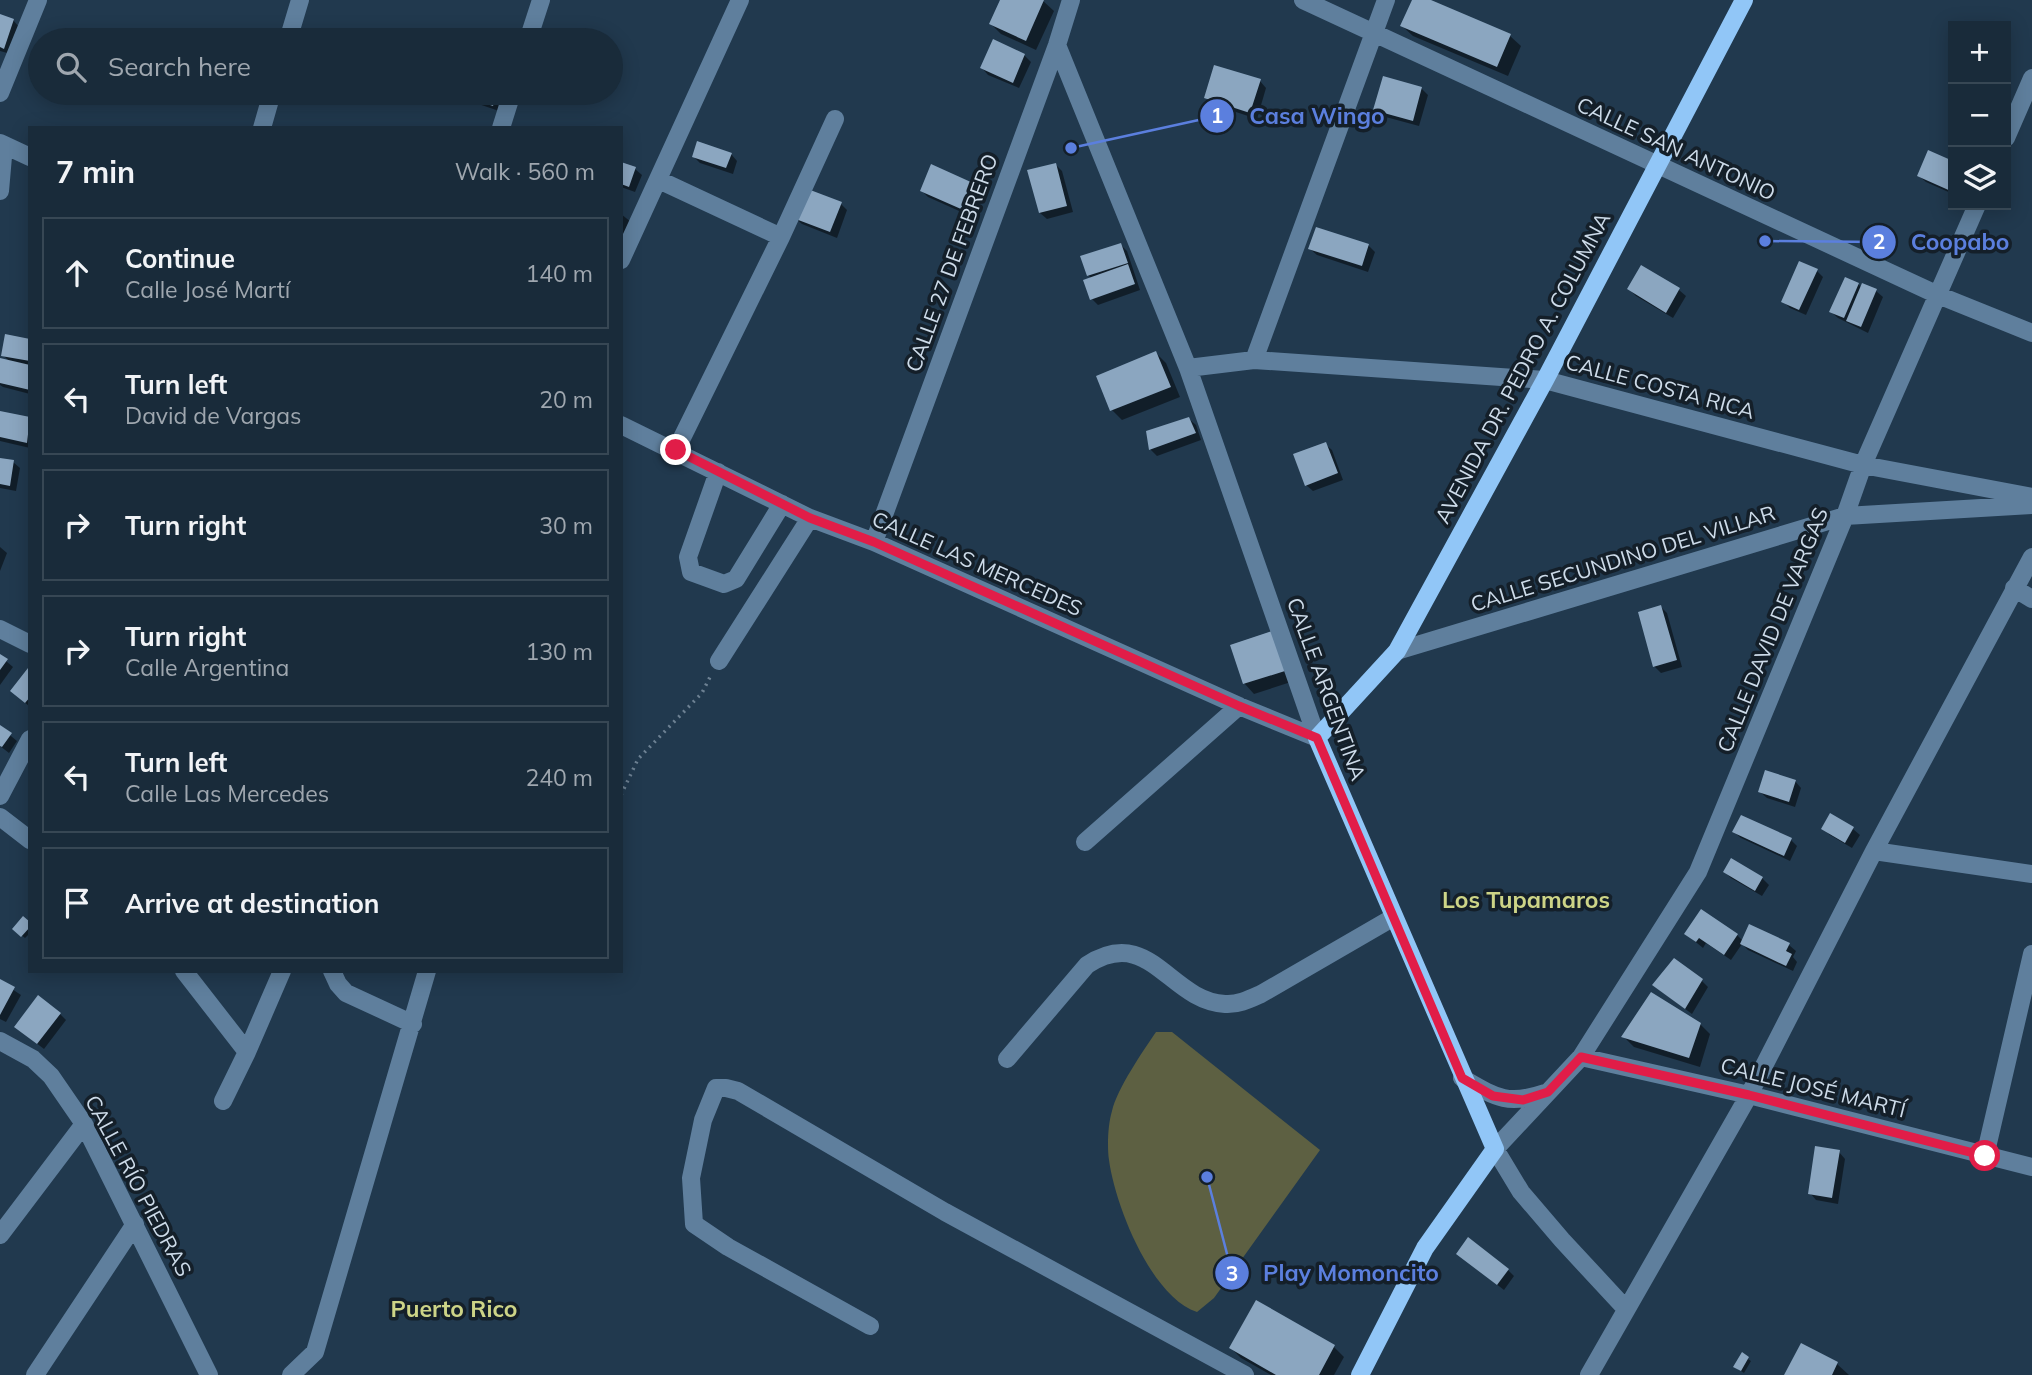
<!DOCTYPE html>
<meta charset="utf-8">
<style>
:root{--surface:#192b3a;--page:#263745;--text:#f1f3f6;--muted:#9fa7af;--line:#374754}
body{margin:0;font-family:Mulish,sans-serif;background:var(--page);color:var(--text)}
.controls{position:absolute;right:21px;top:21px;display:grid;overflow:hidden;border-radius:0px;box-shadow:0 4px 18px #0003}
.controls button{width:63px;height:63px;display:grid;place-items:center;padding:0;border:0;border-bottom:2px solid var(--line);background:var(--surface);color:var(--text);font:35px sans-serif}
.stop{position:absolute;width:21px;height:21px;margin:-16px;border:5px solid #e11d48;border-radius:50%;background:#fff}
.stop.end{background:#e11d48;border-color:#fff;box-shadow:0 2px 7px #0008}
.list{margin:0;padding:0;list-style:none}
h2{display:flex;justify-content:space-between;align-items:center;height:91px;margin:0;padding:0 28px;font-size:30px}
h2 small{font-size:23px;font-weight:400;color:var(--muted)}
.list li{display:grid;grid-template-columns:46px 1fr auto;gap:21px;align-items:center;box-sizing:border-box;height:112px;margin:0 14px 14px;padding:0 14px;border:2px solid var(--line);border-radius:0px}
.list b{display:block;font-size:26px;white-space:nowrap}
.list p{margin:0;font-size:23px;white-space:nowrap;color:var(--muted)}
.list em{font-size:23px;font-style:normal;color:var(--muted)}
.icon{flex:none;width:38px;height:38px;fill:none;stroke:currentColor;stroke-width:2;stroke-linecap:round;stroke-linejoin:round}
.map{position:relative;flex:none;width:2032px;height:1375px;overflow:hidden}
.search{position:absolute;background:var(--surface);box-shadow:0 4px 18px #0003;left:28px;top:28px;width:595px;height:77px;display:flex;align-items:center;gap:18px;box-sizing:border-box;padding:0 24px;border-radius:38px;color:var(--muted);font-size:26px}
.panel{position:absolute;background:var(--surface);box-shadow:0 4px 18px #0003;left:28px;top:126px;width:595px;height:847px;border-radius:0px}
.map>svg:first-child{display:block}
</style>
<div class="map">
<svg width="2032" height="1375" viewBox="0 0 2032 1375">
<rect width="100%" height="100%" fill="#21394e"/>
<path fill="#5d6042" d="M1156,1032H1172L1320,1150L1214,1298L1197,1312C1151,1297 1115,1205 1109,1160C1107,1146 1108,1124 1112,1111C1117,1089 1143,1051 1156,1032Z"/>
<path fill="#0007" d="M1002,0H1042L1054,11L1036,50L1001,34L991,24Z
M1413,0H1427L1510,36L1521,46L1508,76L1413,36L1402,26Z
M0,16L13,20L19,27L11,54L0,51Z
M1024,55L1031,62L1019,88L988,75L982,68Z
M1260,81L1266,88L1257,119L1212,104L1206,98Z
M1421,88L1428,95L1419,126L1382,116L1375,109Z
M246,93H266L262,100Z
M455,93H502L505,95L499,111L461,98Z
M1929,152L1953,163V194L1926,182L1919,176Z
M731,154L737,161L733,174L700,163L694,157Z
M621,164L635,169L642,175L635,192L621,187Z
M1055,164L1062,171L1073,212L1047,219L1040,213Z
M972,184L978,191L968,215L928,197L922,191Z
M841,204L847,210L837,238L802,224L795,218Z
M621,214L631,222L626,237L621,235Z
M1121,245L1127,251L1140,290L1098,305L1092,299V279L1088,275Z
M1368,245L1375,252L1368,272L1317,255L1310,249Z
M1642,267L1679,290L1686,296L1673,318L1636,296L1629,289Z
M1817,271L1823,277L1806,315L1790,308L1783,301Z
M1858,284L1862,288L1876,291L1883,297L1868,333L1838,318L1831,312Z
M30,341V394L3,387L0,385V365L10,362L3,355Z
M1156,353L1166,363L1180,397L1122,420L1112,410Z
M0,413L30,419V448L0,441Z
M1189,419L1196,425L1201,440L1157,456L1150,449Z
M1325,444L1332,450L1343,480L1313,491L1306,485Z
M0,460L13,462L20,468L16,491L0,488Z
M0,547L7,553L0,571Z
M1661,607L1667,613L1682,667L1661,673L1654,666Z
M1271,633L1294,681L1254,694L1244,683Z
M0,656L13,667L0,685Z
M28,671L30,672V707L12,691Z
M0,727L17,741L9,753L0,746Z
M1795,781L1801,788L1795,807L1767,798L1760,792Z
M1823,829H1853L1860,835L1852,848L1830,835Z
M1734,832L1791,840L1797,846L1790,861L1741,838Z
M1731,860L1762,878L1769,885L1762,896L1731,878L1725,872Z
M30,924V933L25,938L14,929Z
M1686,934L1737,935L1743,941L1789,945L1796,951L1793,957L1797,962L1793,971L1748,950L1742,944L1731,960L1706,943L1703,948Z
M0,981L21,995L6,1022L0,1019Z
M1702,981L1708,987L1692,1014L1661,991Z
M60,1014L66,1020L44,1049L23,1033Z
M1700,1024L1710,1034L1700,1067L1634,1047L1624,1037Z
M1839,1152L1845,1159L1838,1204L1816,1200L1810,1193Z
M1458,1254L1508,1270L1514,1276L1504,1290Z
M1256,1303L1334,1347L1344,1357L1334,1375H1271L1241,1358L1231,1348Z
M1802,1345L1837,1364L1849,1375H1786Z
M1742,1355L1751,1361L1744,1373L1738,1369Z"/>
<path fill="#8ba6c0" d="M1000,0H1044L1026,41L989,24Z
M1412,0H1431L1511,34L1497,67L1400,26Z
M0,14L14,19L4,49L0,47Z
M993,39L1025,54L1013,83L980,68Z
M1214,65L1261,79L1250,113L1204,98Z
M1383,76L1422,87L1413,121L1373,110Z
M455,93H497L493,106Z
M697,141L732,153L726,168L692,157Z
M1928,150L1953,161V192L1917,176Z
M621,162L636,167L629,187L621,184Z
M1056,163L1067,206L1039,213L1027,170Z
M931,164L973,183L961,209L920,191Z
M805,188L842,202L830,232L793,218Z
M1316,227L1369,244L1362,266L1308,249Z
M1121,243L1128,263L1087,276L1080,256Z
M1799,261L1818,269L1799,310L1781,302Z
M1128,264L1135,284L1090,300L1083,280Z
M1641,265L1680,288L1666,313L1627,289Z
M1845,277L1859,283L1844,318L1829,312Z
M1862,283L1877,289L1861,327L1846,321Z
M5,334L30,339V361L1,356Z
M1156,351L1171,387L1110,411L1096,376Z
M0,358L30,365V390L0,383Z
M0,411L30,417L27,443L0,437Z
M1189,417L1196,433L1149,450L1146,431Z
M1326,442L1338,473L1305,486L1293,454Z
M0,458L14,460L10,486L0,484Z
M1661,605L1677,660L1653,667L1638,612Z
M1272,631L1285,671L1243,684L1230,645Z
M0,654L8,659L0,670Z
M28,668L30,697L25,703L10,691Z
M0,725L12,733L2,747L0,746Z
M1765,770L1796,780L1789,802L1758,792Z
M1830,813L1854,827L1845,843L1821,829Z
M1741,815L1792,838L1784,856L1732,832Z
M1731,858L1763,877L1755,891L1723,872Z
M1701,909L1738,934L1724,955L1699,938L1696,942L1684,934Z
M23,916L30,922V927L21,937L12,929Z
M1749,924L1790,943L1786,951L1792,954L1786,966L1740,944Z
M1674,958L1703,979L1685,1009L1652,985Z
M0,979L15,987L0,1015Z
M1651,992L1701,1023L1689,1058L1621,1037Z
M38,995L61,1013L37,1044L14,1027Z
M1815,1146L1840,1150L1832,1198L1808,1194Z
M1468,1237L1509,1269L1497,1285L1456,1254Z
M1256,1300L1335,1345L1319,1375H1276L1229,1348Z
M1801,1343L1838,1362L1832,1375H1784Z
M1742,1352L1749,1357L1741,1371L1733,1367Z"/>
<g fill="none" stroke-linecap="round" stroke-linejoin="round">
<path stroke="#6d8193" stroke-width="3.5" stroke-dasharray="2 5" stroke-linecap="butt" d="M621,795L638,759L702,693L711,675"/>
<path stroke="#5f7f9d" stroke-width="18" d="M1303,0L1938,295L2032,333
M288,40L300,0
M528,40L541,0
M1057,45L1188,368L1317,738
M0,93L38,0
M262,128L272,93
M501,128L512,93
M2006,138L2032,78
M0,143L30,157
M659,180L781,237
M0,191L4,145
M621,260L740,0
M1254,360L1386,0
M1188,368L1254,360L1545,380L1863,465L2032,497
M621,425L810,518L874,542L1239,706L1317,738
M676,450L781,237L835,119
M718,472L688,557L691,572L724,584L736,579L782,504
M874,542L1057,45L1071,0
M2014,588L2032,599
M0,629L30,644
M1397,651L1845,516L2032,505
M719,661L810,518
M0,796L30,739
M0,817L30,840
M1085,842L1239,706
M1874,851L2032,874
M184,971L247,1052
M332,971L338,984L346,993L413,1024
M0,1041L33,1059L51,1076L84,1124L209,1375
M1581,1057L1749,1095L2032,1167
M1007,1059L1087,965C1150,924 1169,1001 1225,1004C1238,1005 1250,999 1261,994L1394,917
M1462,1078C1495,1097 1507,1106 1545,1093
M223,1101L247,1052L282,971
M1985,1156L2032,954
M0,1235L84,1124
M1625,1308L1562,1240L1521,1192L1495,1149L1581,1057L1698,872L1845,516L1863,465L1977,205
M870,1326L728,1247L694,1224L691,1178L703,1120L716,1088H726L738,1091L945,1212L1245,1375
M35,1375L135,1224
M291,1375L315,1352L427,971
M1589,1375L1749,1095L1874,851L2032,557"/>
<path stroke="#91c6f7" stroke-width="18" d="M1360,1375L1425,1248L1495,1149L1317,738L1397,651L1545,380L1744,0"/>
</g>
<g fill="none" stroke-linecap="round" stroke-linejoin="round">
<path stroke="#e11d48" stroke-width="9" d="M676,450L810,518L874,542L1239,706L1317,738L1462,1078L1493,1096L1523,1100L1548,1092L1581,1057L1749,1095L1985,1156"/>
</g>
<g text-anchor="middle" stroke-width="7" stroke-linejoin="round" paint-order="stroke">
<g font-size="21" fill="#cddbe9" stroke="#141f29">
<text transform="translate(1676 149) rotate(25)" y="7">CALLE SAN ANTONIO</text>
<text transform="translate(952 263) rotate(-70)" y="7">CALLE 27 DE FEBRERO</text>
<text transform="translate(1523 368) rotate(-62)" y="7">AVENIDA DR. PEDRO A. COLUMNA</text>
<text transform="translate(1660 387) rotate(15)" y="7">CALLE COSTA RICA</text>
<text transform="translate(1623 559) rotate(-17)" y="7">CALLE SECUNDINO DEL VILLAR</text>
<text transform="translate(977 564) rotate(24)" y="7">CALLE LAS MERCEDES</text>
<text transform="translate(1773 630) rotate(-68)" y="7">CALLE DAVID DE VARGAS</text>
<text transform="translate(1326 689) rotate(70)" y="7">CALLE ARGENTINA</text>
<text transform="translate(1813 1088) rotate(14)" y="7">CALLE JOSÉ MARTÍ</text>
<text transform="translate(138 1186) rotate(62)" y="7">CALLE RÍO PIEDRAS</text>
</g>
<g font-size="23" font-weight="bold" fill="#cdd487" stroke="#141f29">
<text x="1526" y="908">Los Tupamaros</text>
<text x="454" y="1317">Puerto Rico</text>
</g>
</g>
<path fill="none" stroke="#5b7fde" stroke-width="2.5" d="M1071 148L1217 116M1765 241L1879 242M1207 1177L1232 1273"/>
<g fill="#5b7fde" stroke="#141f29" stroke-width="2.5">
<circle cx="1071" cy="148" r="7"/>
<circle cx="1765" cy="241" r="7"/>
<circle cx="1207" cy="1177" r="7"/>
<circle cx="1217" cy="116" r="18"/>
<circle cx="1879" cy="242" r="18"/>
<circle cx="1232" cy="1273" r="18"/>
</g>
<g font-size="21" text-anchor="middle" font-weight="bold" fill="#fff">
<text x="1217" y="123">1</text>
<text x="1879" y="249">2</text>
<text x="1232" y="1281">3</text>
</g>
<g font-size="23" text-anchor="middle" font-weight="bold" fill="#5b7fde" stroke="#141f29" stroke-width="7" stroke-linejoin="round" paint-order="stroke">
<text x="1317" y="124">Casa Wingo</text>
<text x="1960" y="250">Coopabo</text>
<text x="1351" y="1281">Play Momoncito</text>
</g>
</svg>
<div class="controls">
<button>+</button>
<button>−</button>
<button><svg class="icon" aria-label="layers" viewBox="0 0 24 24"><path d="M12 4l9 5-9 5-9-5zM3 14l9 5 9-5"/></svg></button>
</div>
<div class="stop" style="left:1985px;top:1156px"></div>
<div class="stop end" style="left:676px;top:450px"></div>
<div class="search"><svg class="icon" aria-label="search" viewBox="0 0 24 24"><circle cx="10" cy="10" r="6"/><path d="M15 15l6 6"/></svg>Search here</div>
<section class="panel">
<h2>7 min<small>Walk · 560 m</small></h2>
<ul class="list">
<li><svg class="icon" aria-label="ahead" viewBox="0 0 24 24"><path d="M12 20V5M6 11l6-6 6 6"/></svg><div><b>Continue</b><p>Calle José Martí</p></div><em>140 m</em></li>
<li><svg class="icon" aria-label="left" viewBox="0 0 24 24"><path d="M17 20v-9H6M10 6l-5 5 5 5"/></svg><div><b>Turn left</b><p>David de Vargas</p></div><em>20 m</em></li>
<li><svg class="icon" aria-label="right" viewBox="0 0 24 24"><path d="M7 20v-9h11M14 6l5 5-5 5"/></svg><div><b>Turn right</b></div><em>30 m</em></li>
<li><svg class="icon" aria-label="right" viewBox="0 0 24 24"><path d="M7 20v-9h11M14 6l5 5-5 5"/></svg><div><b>Turn right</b><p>Calle Argentina</p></div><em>130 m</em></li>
<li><svg class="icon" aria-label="left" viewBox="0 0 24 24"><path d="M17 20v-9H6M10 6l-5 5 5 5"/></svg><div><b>Turn left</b><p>Calle Las Mercedes</p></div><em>240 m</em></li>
<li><svg class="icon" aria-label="arrive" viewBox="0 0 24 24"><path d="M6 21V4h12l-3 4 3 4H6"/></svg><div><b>Arrive at destination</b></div></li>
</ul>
</section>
</div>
